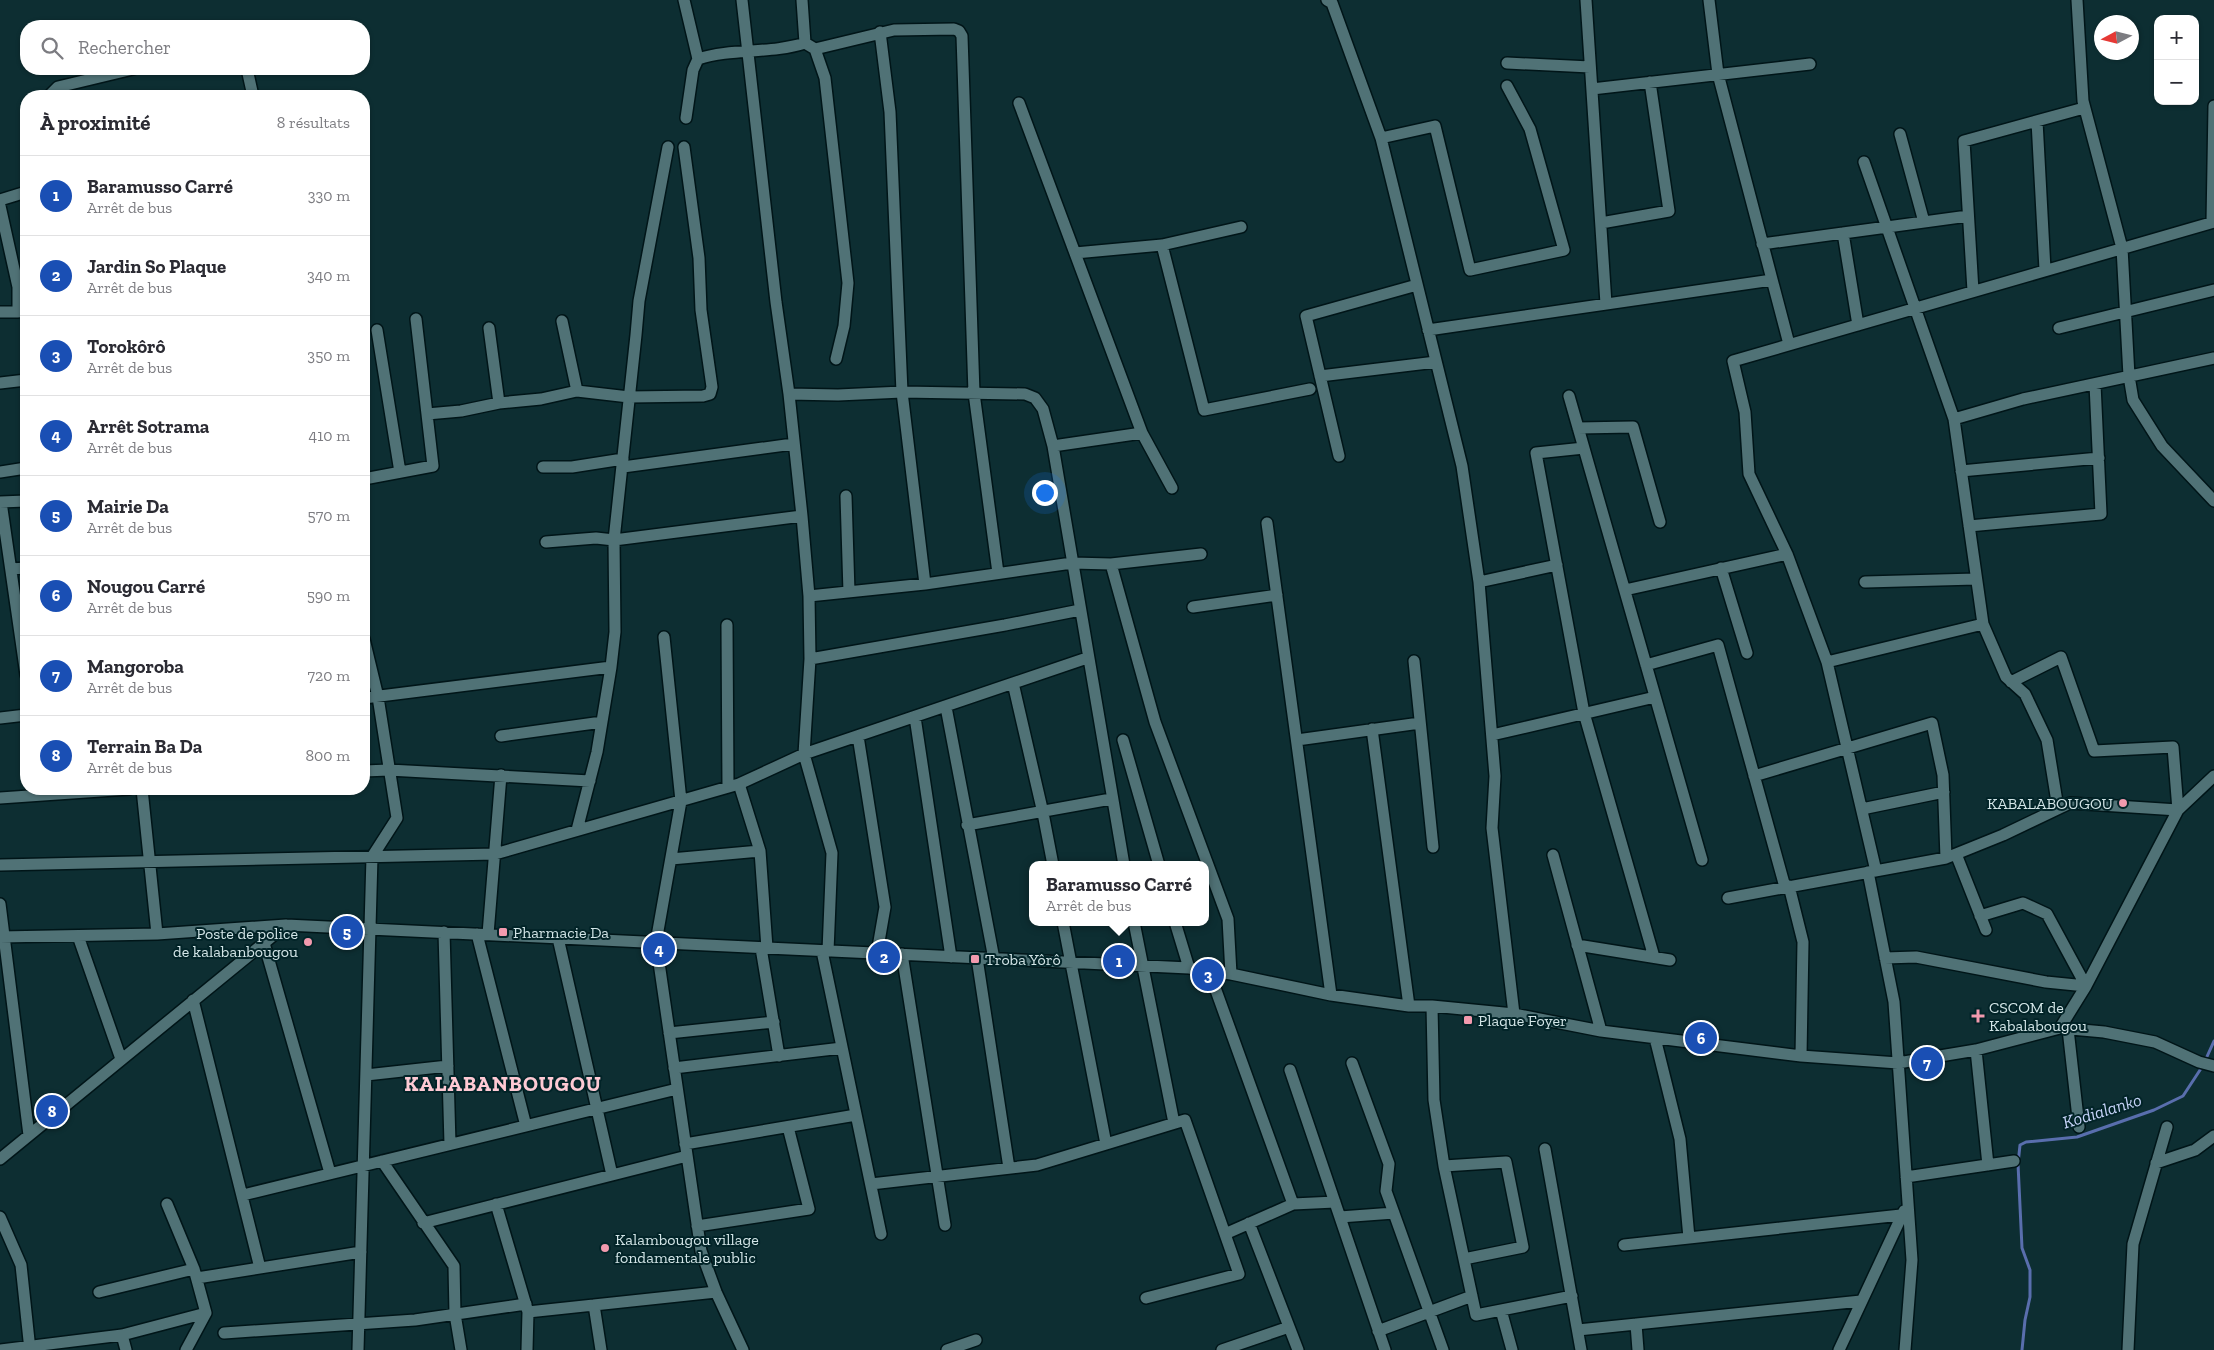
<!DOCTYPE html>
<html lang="fr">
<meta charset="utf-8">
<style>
:root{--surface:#fff;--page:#f2f2f3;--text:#2b2b33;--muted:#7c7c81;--line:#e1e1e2;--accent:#855d6a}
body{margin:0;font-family:"Zilla Slab",serif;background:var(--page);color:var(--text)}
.controls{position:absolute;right:15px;top:15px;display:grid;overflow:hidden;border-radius:10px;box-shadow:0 1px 4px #0004}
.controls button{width:45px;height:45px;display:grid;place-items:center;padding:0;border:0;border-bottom:1px solid var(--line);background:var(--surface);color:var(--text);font:25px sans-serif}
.compass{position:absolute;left:2094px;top:15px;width:45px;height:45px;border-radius:50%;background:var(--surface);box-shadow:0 1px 4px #0004;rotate:263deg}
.you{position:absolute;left:1044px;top:492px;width:18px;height:18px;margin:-12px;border:4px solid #fff;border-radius:50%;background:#1a73e8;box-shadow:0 0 0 8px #1a73e833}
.badge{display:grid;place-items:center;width:32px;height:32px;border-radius:50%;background:var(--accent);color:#fff;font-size:16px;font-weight:700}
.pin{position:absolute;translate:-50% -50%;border:2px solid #fff;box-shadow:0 1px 5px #0006}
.popup{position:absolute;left:1029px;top:861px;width:180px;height:65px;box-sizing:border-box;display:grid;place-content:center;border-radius:10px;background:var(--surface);filter:drop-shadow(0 1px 4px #0005);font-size:16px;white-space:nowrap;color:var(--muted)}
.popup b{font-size:19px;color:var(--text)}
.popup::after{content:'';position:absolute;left:50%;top:100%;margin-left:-10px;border:10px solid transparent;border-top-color:var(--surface)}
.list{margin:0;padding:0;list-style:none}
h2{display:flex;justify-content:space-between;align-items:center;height:65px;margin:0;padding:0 20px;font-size:21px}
h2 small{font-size:16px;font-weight:400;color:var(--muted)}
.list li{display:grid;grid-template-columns:32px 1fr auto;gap:15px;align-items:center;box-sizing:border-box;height:80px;padding:0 20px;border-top:1px solid var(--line)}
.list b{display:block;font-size:19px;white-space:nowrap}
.list p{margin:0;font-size:16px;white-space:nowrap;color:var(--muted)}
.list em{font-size:16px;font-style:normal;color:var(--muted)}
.icon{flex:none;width:28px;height:28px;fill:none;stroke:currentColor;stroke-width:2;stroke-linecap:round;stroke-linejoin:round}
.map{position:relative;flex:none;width:2214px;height:1350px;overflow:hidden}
.search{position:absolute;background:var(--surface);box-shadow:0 1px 4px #0004;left:20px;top:20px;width:350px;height:55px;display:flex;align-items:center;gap:12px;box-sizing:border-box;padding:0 18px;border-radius:20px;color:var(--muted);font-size:19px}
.panel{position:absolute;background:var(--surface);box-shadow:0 1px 4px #0004;left:20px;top:90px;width:350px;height:705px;border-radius:20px}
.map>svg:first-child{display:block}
</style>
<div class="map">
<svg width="2214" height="1350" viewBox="0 0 2214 1350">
<rect width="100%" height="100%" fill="#0d2e32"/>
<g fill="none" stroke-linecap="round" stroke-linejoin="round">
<path stroke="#596ead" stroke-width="3" d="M2205,1061L2214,1041
M2022,1350L2025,1320L2030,1297V1270L2022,1248L2018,1164L2020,1145L2026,1142L2077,1137L2154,1110L2183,1096L2202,1067"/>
<g stroke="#001518" stroke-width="14">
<path id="minor" d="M684,0L698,59
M742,0L776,302L789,394L802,516L809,596L810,659L804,754L832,853L828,951
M1327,0L1332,3L1381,138L1462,466L1479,582L1495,776L1492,828L1514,1014
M1586,0L1606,304
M1709,0L1718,74L1789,344
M2077,0L2083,101L2122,248L2129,376L2133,400L2162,446L2214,501
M880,32L890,112L902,392L925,584
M805,43L815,49L825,78L848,283L844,326L836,359
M815,49L894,30L954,29L959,31L962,36L974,393L998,573
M1507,63L1590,67
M247,69L253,96
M1592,89L1810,64
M49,96L58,87L133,69
M1019,103L1142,433L1172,488
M686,118L693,70L698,59C732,48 771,54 805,43L802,0
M2037,121L2045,270
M1900,134L1924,222
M1381,138L1435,126L1470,270L1564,250L1530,129L1507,86
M1864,162L1954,419L1983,624L2006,677L2025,694L2047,740L2058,808
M0,200L26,192
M0,206L18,287V312H0
M2212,222L2214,106
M1601,223L1669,211L1650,82
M1843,233L1858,325
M1762,244L1968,216
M1162,245L1204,410L1310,389
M1075,253L1162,245L1241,227
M1973,291L1964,141L2084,108
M562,321L577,391
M489,328L499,403
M2059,328L2214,290
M377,330L400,472
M1428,330L1772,280
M1320,376L1436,362
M0,383L26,380
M789,394L838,395L902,392L1025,394L1035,398L1043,409L1053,446L1124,865
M1569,396L1702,860
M427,414L461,411L499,403L541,399L577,391L629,397L703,396L710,394L712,387L701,310L699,258L684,147
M1954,419L2023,399L2214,358
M1578,428L1633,427L1660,522
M1053,446L1142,433
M1584,448L1536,453L1584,713L1654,957
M1339,456L1306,316L1417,285
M543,467H572L623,459
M623,467L793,444
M1961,471L2099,458
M0,472L26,468
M364,479L433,466L416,319
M846,496L849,592
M0,502L26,501
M1,502L26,675
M1267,523L1331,995
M1969,526L2101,514L2095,384
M546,542L596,538L614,540L802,516
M1111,564L1155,722L1228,919L1231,974
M1721,568L1747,653
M11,569L26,568
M1479,582L1557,565
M1865,582L1976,579
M1625,590L1787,554
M809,596L925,584L1072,563L1111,564L1201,554
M1193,607L1277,595
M727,625L728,787
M664,637L681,801L656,942L701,1251L716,1292L743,1350
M810,659L1005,625L1080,610
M1414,661L1433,847
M1827,662L1983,624
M1646,665L1718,645L1785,887
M1013,683L1043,813L1053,865
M364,698L611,667
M946,707L994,959
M915,717L951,957
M0,718L26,715
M1372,729L1409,1006
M1492,735L1655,697
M501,736L602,722
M858,736L885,907L877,953
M1123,740L1159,865
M1297,740L1420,723
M364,771L389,770L590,781
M1754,776L1932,723L1943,775L1946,858
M739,784L760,851L767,948
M142,789L157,934
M0,798L129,789
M1862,809L1944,792
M967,825L1111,799
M577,830L597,752L611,667L615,632L614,540L636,335L639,301L668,147
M1956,854L1986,930
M1553,855L1601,1031
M671,859L760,851
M0,865L495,854L739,784L804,754L1087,658
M1876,871L1827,662L1787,554L1749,474L1745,412L1733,361L2214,222
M1868,872L1894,1002L1912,1260L1905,1350
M1789,886L1803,942L1801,1056
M1728,898L1946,858L2003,835L2070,803L2178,810L2173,747L2094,751L2061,657L2011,682
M0,904L29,1135
M1980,916L2023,903L2047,914L2086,986
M1063,922L1106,1144
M1134,922L1174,1123
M1175,922L1189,968
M444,932L450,1144
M477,934L526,1126
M488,934L501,775
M78,936L121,1059
M0,937L157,934L286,925L1189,968L1231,974L1331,995L1409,1006H1432L1514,1014L1601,1031L1801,1056L1898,1063L1976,1050L2060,1028L2104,1032L2155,1042L2199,1062L2214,1066
M558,938L612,1175
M264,943L330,1173
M1577,945L1670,960
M761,948L779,1056
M822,951L881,1234
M902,954L945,1225
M977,958L1009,1168
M1885,958L1916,957L2046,982L2086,986
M1209,971L1293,1204
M193,1000L260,1268
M1432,1006L1434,1100L1444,1166L1476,1315L1572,1296
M2060,1028L2086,986L2178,810L2214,776
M2068,1029L2079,1127
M669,1033L774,1022
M1655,1038L1680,1139L1689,1238
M1976,1050L1988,1165
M1352,1063L1389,1164L1386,1191L1443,1350
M674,1068L842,1048
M1290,1070L1385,1350
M366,1075L448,1066
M685,1144L856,1115
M1545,1149L1581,1350
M0,1159L286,925
M382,1161L454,1266L455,1314L461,1350
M2156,1163L2195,1150L2214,1136
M1444,1166L1506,1162L1523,1247L1464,1259
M1906,1177L2014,1161
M871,1184L1037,1165L1185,1120L1239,1274L1146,1298
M243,1195L677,1089
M167,1204L194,1269L206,1313L186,1350
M496,1204L528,1312L527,1350
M0,1217L21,1265L30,1350
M1340,1217L1394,1213
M423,1223L687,1156
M1249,1223L1298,1350
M697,1226L809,1209L788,1127
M1225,1234L1293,1204L1335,1202
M1624,1245L1901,1215
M197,1278L361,1252
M99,1292L194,1269
M594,1305L601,1350
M1501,1310L1512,1350
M528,1312L716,1292
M1636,1324L1638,1350
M1578,1330L1861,1301
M1378,1331L1472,1296
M224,1333L415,1320L526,1304
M122,1335L126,1350
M0,1350L122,1335L206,1313
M358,1350L372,857L397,818L378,697L364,639
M947,1350L976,1340
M1222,1350L1289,1327
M1839,1350L1904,1211
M2128,1350L2133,1244L2167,1127"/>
</g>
<use href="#minor" stroke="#507276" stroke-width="11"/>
</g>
<g fill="#f29aae" stroke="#022428" stroke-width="2">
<circle cx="2123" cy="803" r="5"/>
<rect x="498" y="927" width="10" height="10" rx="2.5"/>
<circle cx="308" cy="942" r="5"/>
<rect x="970" y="954" width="10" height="10" rx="2.5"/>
<path d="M1975.5 1008.5h5v5h5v5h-5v5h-5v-5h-5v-5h5z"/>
<rect x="1463" y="1015" width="10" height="10" rx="2.5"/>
<circle cx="605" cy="1248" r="5"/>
</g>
<g text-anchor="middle" stroke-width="4" stroke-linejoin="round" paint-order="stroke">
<g font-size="16" fill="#d3e5e7" stroke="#022428" text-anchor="start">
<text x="2113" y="809" text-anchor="end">KABALABOUGOU</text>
<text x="513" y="938">Pharmacie Da</text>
<text x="298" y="939" text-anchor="end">Poste de police<tspan x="298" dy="18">de kalabanbougou</tspan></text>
<text x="985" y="965">Troba Yôrô</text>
<text x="1989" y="1013">CSCOM de<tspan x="1989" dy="18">Kabalabougou</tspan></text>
<text x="1478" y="1026">Plaque Foyer</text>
<text x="615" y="1245">Kalambougou village<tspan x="615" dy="18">fondamentale public</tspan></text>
</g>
<g font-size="18" font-style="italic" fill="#c5d3f7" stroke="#022428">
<text transform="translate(2102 1111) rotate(-17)" y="6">Kodialanko</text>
</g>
<g font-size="21" font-weight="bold" letter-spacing="1" fill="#fecad4" stroke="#022428">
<text x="503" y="1091">KALABANBOUGOU</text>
</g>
</g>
</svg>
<div class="controls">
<button>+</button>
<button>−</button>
</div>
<svg class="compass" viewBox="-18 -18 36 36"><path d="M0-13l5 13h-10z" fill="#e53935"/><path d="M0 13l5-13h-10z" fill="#7c7c81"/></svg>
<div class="you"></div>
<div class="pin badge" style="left:1119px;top:961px;background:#1a4fb4">1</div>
<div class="popup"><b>Baramusso Carré</b>Arrêt de bus</div>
<div class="pin badge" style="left:884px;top:957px;background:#1a4fb4">2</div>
<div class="pin badge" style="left:1208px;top:975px;background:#1a4fb4">3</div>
<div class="pin badge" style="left:659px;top:949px;background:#1a4fb4">4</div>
<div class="pin badge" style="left:347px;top:932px;background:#1a4fb4">5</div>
<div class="pin badge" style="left:1701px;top:1038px;background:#1a4fb4">6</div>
<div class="pin badge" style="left:1927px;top:1063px;background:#1a4fb4">7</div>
<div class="pin badge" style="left:52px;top:1111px;background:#1a4fb4">8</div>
<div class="search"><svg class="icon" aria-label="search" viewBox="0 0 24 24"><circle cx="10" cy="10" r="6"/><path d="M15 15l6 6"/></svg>Rechercher</div>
<section class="panel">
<h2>À proximité<small>8 résultats</small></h2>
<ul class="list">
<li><span class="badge" style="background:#1a4fb4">1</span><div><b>Baramusso Carré</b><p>Arrêt de bus</p></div><em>330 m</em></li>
<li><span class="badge" style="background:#1a4fb4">2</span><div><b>Jardin So Plaque</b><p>Arrêt de bus</p></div><em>340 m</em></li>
<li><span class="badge" style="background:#1a4fb4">3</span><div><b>Torokôrô</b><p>Arrêt de bus</p></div><em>350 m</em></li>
<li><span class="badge" style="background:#1a4fb4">4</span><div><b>Arrêt Sotrama</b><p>Arrêt de bus</p></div><em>410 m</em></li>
<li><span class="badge" style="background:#1a4fb4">5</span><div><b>Mairie Da</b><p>Arrêt de bus</p></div><em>570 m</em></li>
<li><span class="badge" style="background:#1a4fb4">6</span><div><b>Nougou Carré</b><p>Arrêt de bus</p></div><em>590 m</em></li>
<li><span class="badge" style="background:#1a4fb4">7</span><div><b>Mangoroba</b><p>Arrêt de bus</p></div><em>720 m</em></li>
<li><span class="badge" style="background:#1a4fb4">8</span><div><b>Terrain Ba Da</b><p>Arrêt de bus</p></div><em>800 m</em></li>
</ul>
</section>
</div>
